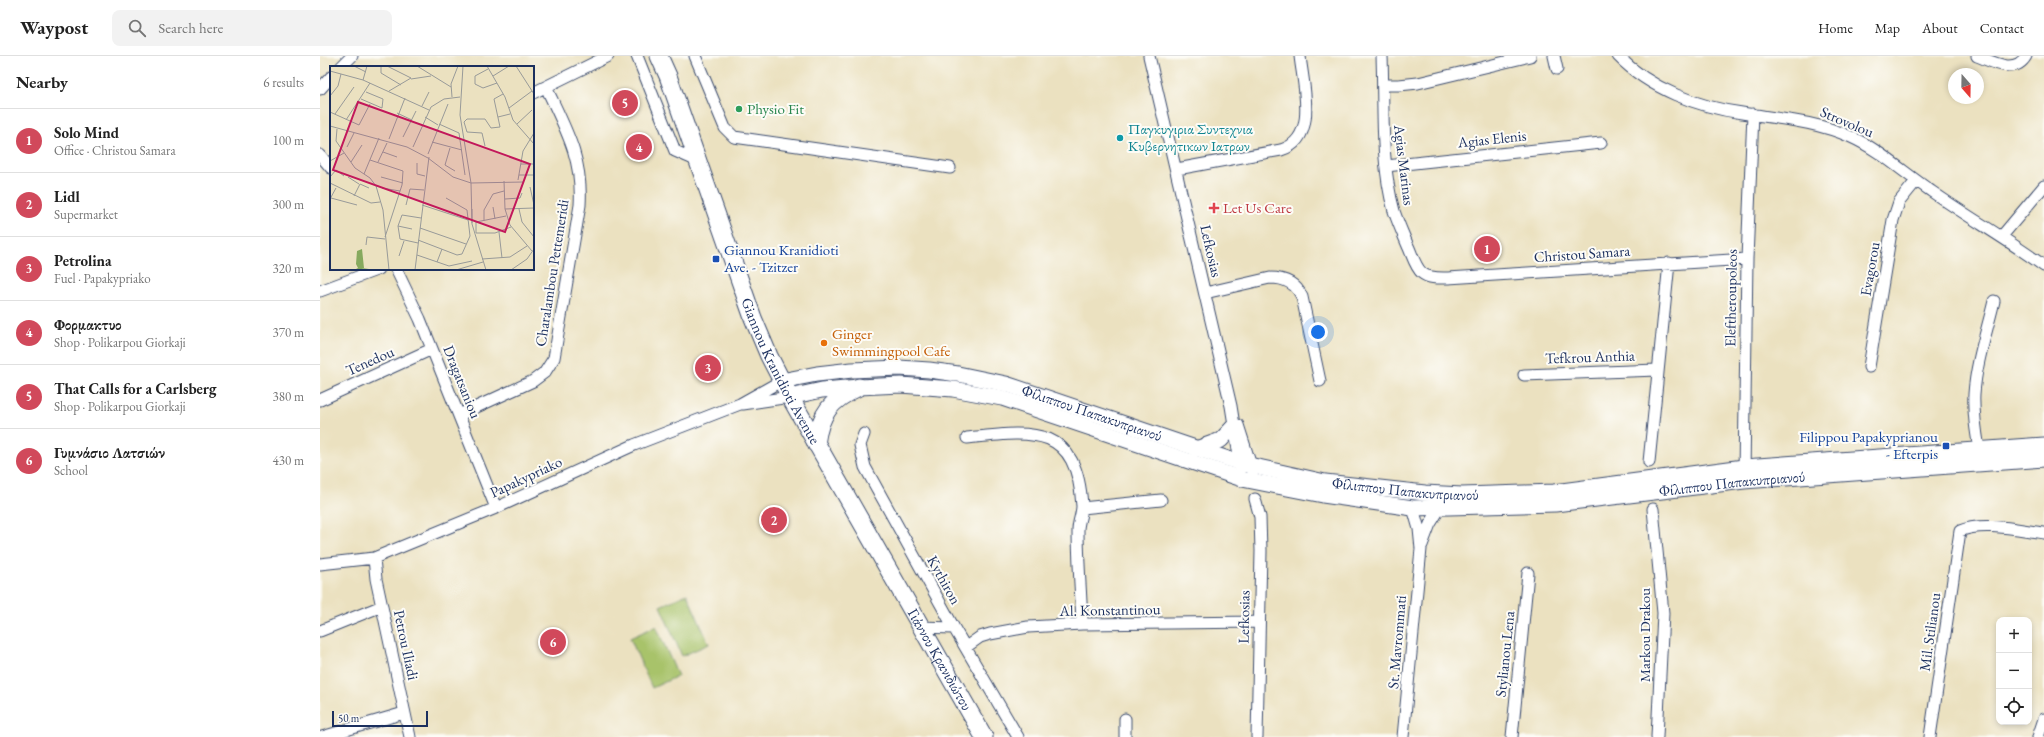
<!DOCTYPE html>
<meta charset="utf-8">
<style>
:root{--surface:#fff;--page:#f2f2f2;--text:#222;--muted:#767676;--line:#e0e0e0;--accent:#d1495b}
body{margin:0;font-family:"EB Garamond",serif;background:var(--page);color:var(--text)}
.controls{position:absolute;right:12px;bottom:12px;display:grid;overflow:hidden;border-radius:8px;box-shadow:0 2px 6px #0003}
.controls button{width:36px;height:36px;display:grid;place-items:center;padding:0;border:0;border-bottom:1px solid var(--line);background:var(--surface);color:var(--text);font:20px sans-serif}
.compass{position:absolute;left:1628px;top:12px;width:36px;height:36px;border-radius:50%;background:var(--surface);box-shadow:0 2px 6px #0003;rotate:160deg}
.scale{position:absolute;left:12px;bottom:10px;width:96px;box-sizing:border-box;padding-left:4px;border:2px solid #1b2f5e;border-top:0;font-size:11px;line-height:14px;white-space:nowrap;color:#1b2f5e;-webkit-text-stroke:3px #fdfcf7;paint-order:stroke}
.you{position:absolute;left:998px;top:276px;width:14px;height:14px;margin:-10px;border:3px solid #fff;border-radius:50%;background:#1a73e8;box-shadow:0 0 0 6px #1a73e833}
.badge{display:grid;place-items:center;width:26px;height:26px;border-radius:50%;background:var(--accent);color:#fff;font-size:13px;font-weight:700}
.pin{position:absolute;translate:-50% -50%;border:2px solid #fff;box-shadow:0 1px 4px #0006}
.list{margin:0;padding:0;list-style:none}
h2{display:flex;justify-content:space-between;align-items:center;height:52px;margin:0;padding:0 16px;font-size:17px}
h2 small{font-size:13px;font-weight:400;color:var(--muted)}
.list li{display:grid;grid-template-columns:26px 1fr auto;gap:12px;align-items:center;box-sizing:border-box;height:64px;padding:0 16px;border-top:1px solid var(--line)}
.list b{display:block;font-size:15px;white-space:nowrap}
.list p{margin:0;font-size:13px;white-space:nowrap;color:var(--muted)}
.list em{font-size:13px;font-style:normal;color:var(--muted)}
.icon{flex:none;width:22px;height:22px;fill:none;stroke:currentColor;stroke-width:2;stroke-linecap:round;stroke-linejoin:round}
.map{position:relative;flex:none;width:1724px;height:681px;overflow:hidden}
header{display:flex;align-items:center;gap:24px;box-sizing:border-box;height:56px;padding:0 20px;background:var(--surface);border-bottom:1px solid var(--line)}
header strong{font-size:19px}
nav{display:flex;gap:22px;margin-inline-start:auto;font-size:14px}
.search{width:280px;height:36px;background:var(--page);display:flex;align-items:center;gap:10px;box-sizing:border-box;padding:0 14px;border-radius:8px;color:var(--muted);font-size:15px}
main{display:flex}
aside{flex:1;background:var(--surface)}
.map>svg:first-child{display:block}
</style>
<header>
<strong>Waypost</strong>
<div class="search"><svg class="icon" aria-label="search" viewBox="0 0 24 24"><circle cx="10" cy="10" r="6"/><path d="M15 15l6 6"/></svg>Search here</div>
<nav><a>Home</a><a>Map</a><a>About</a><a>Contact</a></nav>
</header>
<main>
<aside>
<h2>Nearby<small>6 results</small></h2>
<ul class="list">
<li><span class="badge">1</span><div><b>Solo Mind</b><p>Office · Christou Samara</p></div><em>100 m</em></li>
<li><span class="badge">2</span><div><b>Lidl</b><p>Supermarket</p></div><em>300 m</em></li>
<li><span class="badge">3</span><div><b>Petrolina</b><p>Fuel · Papakypriako</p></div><em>320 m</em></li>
<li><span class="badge">4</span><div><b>Φορμακτυο</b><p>Shop · Polikarpou Giorkaji</p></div><em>370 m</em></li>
<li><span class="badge">5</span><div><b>That Calls for a Carlsberg</b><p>Shop · Polikarpou Giorkaji</p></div><em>380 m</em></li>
<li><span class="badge">6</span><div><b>Γυμνάσιο Λατσιών</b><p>School</p></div><em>430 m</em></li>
</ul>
</aside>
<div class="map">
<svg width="1724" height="681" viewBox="0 0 1724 681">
<rect width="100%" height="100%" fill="#fdfcf7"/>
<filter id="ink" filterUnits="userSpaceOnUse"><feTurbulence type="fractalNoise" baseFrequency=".025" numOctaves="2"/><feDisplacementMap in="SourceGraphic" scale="8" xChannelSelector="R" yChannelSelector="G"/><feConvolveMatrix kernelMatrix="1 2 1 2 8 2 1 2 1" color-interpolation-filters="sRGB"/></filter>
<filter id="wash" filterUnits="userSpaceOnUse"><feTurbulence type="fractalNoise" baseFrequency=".012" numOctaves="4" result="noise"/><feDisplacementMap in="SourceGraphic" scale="16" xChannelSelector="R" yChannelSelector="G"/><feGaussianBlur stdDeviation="0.9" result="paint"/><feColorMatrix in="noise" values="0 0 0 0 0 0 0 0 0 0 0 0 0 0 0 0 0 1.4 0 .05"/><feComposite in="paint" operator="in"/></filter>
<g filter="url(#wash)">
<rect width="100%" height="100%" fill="#ebe1c0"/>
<path fill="#a8c36a" stroke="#627964" d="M367,538L389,588L362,600L340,550Z
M336,570L358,620L332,632L310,582Z"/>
</g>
<g filter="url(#ink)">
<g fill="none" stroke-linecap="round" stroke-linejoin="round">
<g stroke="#3a4a6d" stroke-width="13">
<path id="minor" d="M317,0L355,95L378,105
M375,0L405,72L414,81L630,112
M829,0L911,350L921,413
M1062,0C1064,51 1060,105 1074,155C1078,167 1083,178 1088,190C1092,198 1095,211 1102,217C1109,223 1120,222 1128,222L1427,203
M1234,0L1237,13
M1298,0C1330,33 1378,51 1422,57C1460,63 1495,65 1531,81C1560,94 1584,117 1611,135C1648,161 1687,183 1724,210
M1657,0C1673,6 1695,19 1706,0
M21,11L32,0
M1063,29H1079L1098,27L1210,0
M0,33L11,21
M213,37L288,0
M0,99L11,112
M1066,110L1281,87
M857,113L961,94C999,83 983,29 980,0
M1682,180L1724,130
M76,213L100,263L176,452
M0,235L59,213
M885,237L950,222C965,222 976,227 982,241L1000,325
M1549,311L1573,164L1579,146L1596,125
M1204,319L1337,314
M0,344L112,293
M423,348L470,341
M139,359L213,325L225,316L234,302L260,149C263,102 245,72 226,31
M918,369L933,416
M544,378L540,389L545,411L634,572L698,681
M647,382C711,375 757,367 762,450C762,458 758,466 758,474C758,505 761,537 762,568
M1659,393C1656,375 1653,357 1654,338C1656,307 1667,275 1674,245
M1329,406L1349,207
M1424,418L1427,203L1433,58
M935,443L940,461L941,495L937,681
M762,452L841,444
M1333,453L1343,557L1337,681
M1102,489L1110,468L1120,452
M54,502L56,523L90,681
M0,508L54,502L176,452L314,389L420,348L461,325
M599,571L634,572
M0,575L62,550
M646,591L660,581L670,578L708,571L762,568L939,566
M805,663V681
M2,681L84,657
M1083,681L1101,493L1099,473L1093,452
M1192,681L1208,517
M1610,681L1640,475C1662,465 1700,474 1724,477
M1718,681L1724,663"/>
</g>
<g stroke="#3a4a6d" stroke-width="17">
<g id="secondary">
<path id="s1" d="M461,325L497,318L532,314L579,312L609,314L638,318L686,328L920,407L1005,426L1105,437L1142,439L1234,436L1424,411L1724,389"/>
<path id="s2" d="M470,341L502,334L539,331L581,329L633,333L682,342L922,423L1003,439L1093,452L1235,448L1424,425L1724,403"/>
<path d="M876,393L901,384L914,370"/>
</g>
</g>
<g stroke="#3a4a6d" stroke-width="19">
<g id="primary">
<path id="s3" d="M339,0L348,20L433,262L449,300L470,341L664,681"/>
<path d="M496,388C500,357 511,344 539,331"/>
</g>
</g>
<use href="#minor" stroke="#fff" stroke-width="11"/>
<use href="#secondary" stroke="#fff" stroke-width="15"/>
<use href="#primary" stroke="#fff" stroke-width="17"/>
</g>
</g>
<circle fill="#2e9e5b" stroke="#fdfcf7" stroke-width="1.5" cx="419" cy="53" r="4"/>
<circle fill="#0f9aa8" stroke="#fdfcf7" stroke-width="1.5" cx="800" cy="82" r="4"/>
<path fill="#e0444e" stroke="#fdfcf7" stroke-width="1.5" d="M892 146h4v4h4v4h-4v4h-4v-4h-4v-4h4z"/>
<g fill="#1a4fb4" stroke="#fdfcf7" stroke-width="1.5">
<rect x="392" y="199" width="8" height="8" rx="2"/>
<rect x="1622" y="386" width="8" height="8" rx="2"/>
</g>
<circle fill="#e8710a" stroke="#fdfcf7" stroke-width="1.5" cx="504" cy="287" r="4"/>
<g text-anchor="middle" stroke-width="4" stroke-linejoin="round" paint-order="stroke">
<g font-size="15" fill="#27864d" stroke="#fdfcf7" text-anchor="start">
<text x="427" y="58">Physio Fit</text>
</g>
<g font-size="15" fill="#1b2f5e" stroke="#fdfcf7">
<text transform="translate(1527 66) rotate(23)" y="5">Strovolou</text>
<text transform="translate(1172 83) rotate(-6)" y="5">Agias Elenis</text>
<text transform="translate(1084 109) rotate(83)" y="5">Agias Marinas</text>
<text transform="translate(891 195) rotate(77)" y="5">Lefkosias</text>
<text transform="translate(1262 198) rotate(-4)" y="5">Christou Samara</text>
<text transform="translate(1550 213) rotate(-80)" y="5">Evagorou</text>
<text transform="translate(232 217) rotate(-81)" y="5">Charalambou Pettemeridi</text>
<text transform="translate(1411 242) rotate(-89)" y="5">Eleftheroupoleos</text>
<text transform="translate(1270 301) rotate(-2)" y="5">Tefkrou Anthia</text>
<text transform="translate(50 305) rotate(-24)" y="5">Tenedou</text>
<text dy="5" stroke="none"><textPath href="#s3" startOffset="338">Giannou Kranidioti Avenue</textPath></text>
<text transform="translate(142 326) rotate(68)" y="5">Dragatsaniou</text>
<text dy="5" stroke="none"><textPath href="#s1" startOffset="318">Φίλιππου Παπακυπριανού</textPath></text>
<text transform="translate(206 421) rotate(-25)" y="5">Papakypriako</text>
<text dy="5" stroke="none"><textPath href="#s2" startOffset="961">Φίλιππου Παπακυπριανού</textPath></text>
<text dy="5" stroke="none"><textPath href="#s1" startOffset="642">Φίλιππου Παπακυπριανού</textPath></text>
<text transform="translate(624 524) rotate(61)" y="5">Kythiron</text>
<text transform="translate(790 554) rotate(-1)" y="5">Al. Konstantinou</text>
<text transform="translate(924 561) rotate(-89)" y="5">Lefkosias</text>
<text transform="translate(1610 576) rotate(-82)" y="5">Mil. Stilianou</text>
<text transform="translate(1325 579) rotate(-90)" y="5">Markou Drakou</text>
<text transform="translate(1077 586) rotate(-85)" y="5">St. Mavrommati</text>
<text transform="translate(86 589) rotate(78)" y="5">Petrou Iliadi</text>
<text transform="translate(1185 598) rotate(-84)" y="5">Stylianou Lena</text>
<text dy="5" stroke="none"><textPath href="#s3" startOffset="668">Γιάννου Κρανιδιώτου</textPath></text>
</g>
<g font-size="15" fill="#0d838f" stroke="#fdfcf7" text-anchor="start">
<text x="808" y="78">Παγκυγιρια Συντεχνια<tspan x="808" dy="17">Κυβερνητικων Ιατρων</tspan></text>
</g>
<g font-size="15" fill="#be3a42" stroke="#fdfcf7" text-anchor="start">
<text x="903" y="157">Let Us Care</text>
</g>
<g font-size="15" fill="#164399" stroke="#fdfcf7" text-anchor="start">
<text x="404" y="199">Giannou Kranidioti<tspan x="404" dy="17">Ave. - Tzitzer</tspan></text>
<text x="1618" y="386" text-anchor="end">Filippou Papakyprianou<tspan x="1618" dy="17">- Efterpis</tspan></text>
</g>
<g font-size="15" fill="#c56008" stroke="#fdfcf7" text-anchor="start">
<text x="512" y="283">Ginger<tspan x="512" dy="17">Swimmingpool Cafe</tspan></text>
</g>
</g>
<g transform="translate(10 10)">
<rect width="204" height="204" fill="#ebe1c0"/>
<path d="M32,183L34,202H39L24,204L28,202L26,198L27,185Z" fill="#86a95e"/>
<path fill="none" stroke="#989a99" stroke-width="1" d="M24,0L36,6M51,0V7L71,19M57,0L81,12L59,25M87,0L121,21M133,0L130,49L141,117L142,158L156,204M157,0L175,31L183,54L204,78M186,0L204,28M158,3L145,10V18L153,22L167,17M0,5L33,14L99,44M163,10L179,0M81,13L101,10M33,14L37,0M0,30L8,20L11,8M122,31L121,18L128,0M31,33L52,42L53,33L36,26M92,40L99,26M179,42L202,25M0,46L29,59L40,38M67,47L82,54M5,48L24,21M95,51L108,59M168,51L180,48M16,54L40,17M109,58L129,67L135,109M187,58L202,44M0,60L77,81L98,92L123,111L141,117M7,63L6,75L13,85L25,102L40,112L46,120L53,144L59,204M73,71L86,45M59,73L75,32M102,76L132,84M155,80L152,67L137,66L134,56L137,53H155L161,62L170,61L164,33L173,28M17,81L24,67M83,81L101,41L114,33L130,31M120,82L115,99L125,105M53,86L67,91M98,88L118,38M40,94L73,105L72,119L55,171M0,95L14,87M21,96L32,79M48,96L57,77M87,97V108L95,110M191,98H204M34,108L49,72M189,109H204M0,111L6,104L14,110M18,111L29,118M51,111L73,117M188,114L193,85L204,67M174,115L175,143L180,159L202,185M0,117L41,137L50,136M141,117L194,116M200,121L204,139M52,122L70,125M24,130L30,118L39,122M1,132L27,139M0,133L6,122M175,133L190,132L192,127M76,139L80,123L94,124M92,139L138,154M163,141L165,153M175,143L204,142M189,143L192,156L204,171M176,150L146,156V167H165L181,161M154,155V144L163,128L174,125M142,157V143M68,160L82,163M90,162L136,178M169,166L172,192M88,174L127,189L132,188L140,170L137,144L116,132M88,177L70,173L68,160L72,149L91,152M36,179L37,171L55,173M87,189L119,200L142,195M69,190L74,175M152,193L180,191L197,180M107,196L112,183M39,204H75M85,204L99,91M126,204L153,196M181,204L197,193L204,183"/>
<path fill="#c2185b" fill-opacity="0.15" stroke="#c2185b" stroke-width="2" d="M28,36L200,98L175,166L3,104Z"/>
<rect width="204" height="204" fill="none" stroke="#1b2f5e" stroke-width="2"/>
</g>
</svg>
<div class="controls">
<button>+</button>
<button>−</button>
<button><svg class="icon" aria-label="locate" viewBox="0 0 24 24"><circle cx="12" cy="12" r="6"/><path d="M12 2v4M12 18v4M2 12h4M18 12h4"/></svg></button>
</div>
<svg class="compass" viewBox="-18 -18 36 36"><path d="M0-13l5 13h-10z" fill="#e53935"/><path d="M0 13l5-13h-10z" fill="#767676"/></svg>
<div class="scale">50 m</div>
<div class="you"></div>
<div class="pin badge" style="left:1167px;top:193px">1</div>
<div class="pin badge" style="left:454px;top:464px">2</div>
<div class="pin badge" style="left:388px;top:312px">3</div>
<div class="pin badge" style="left:319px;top:91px">4</div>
<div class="pin badge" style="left:305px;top:47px">5</div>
<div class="pin badge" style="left:233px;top:586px">6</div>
</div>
</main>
